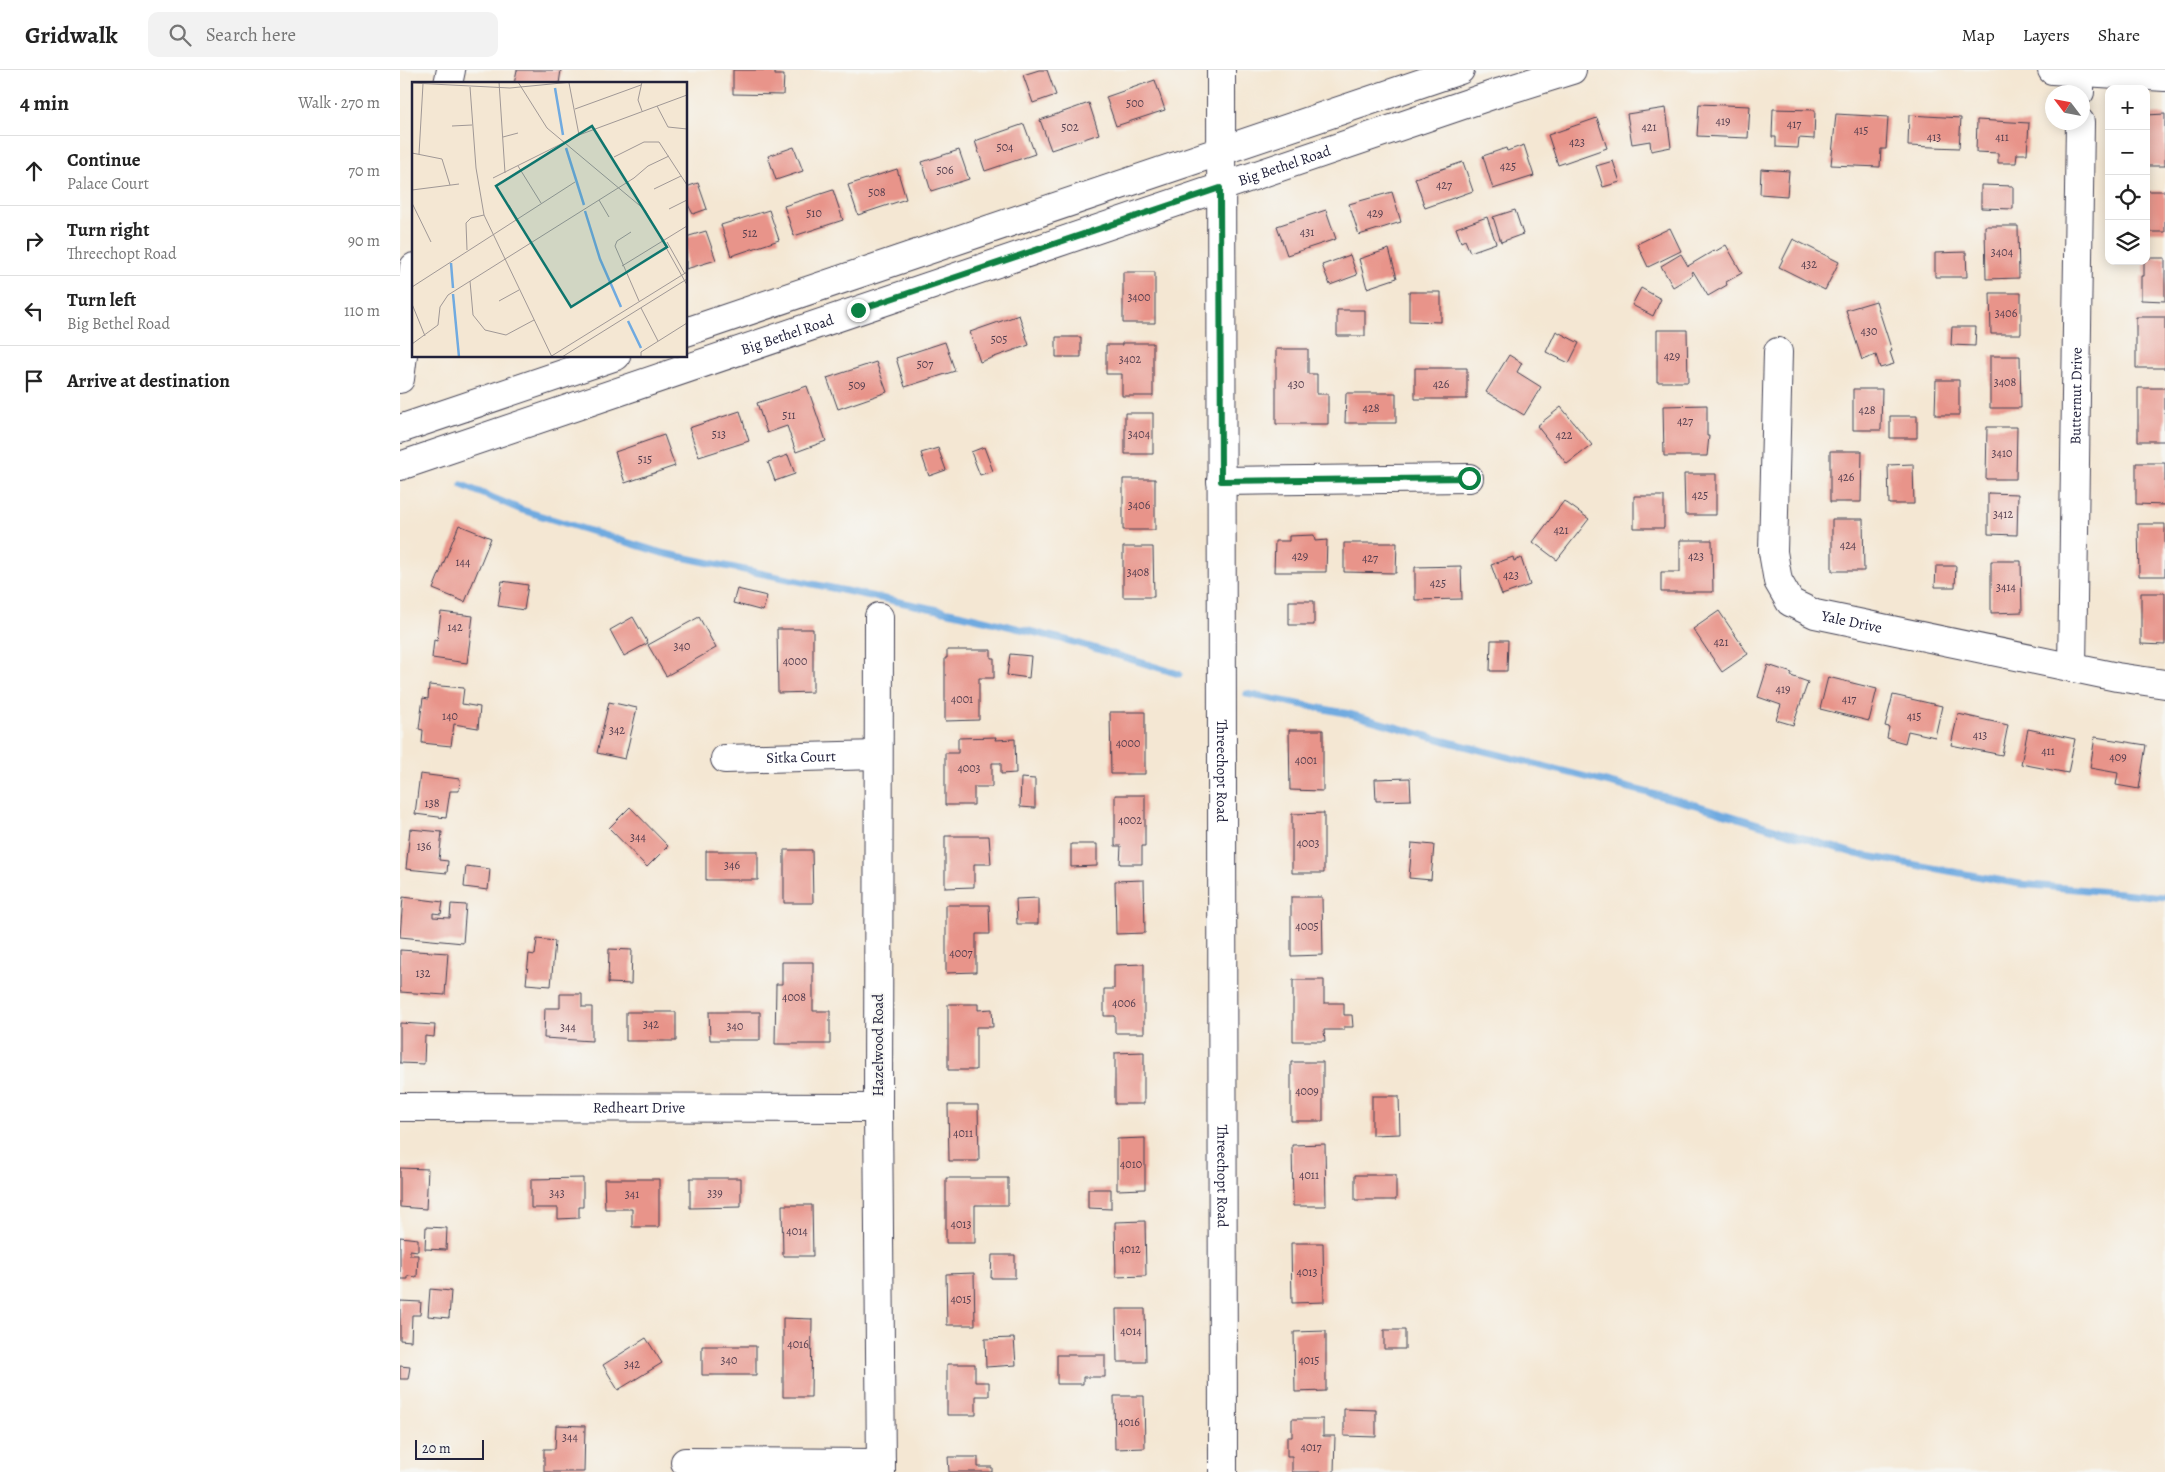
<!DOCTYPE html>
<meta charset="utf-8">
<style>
:root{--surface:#fff;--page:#f2f2f2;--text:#222;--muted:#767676;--line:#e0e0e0}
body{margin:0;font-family:Alegreya,serif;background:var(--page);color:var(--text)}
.controls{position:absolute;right:15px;top:15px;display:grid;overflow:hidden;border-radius:10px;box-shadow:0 2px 12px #0003}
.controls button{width:45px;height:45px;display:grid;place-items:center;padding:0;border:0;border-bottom:1px solid var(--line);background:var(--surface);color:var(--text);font:25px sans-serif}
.compass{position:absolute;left:1645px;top:15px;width:45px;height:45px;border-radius:50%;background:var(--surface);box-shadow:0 2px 12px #0003;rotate:302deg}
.scale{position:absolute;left:15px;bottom:12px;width:69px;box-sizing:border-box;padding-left:5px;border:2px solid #22223b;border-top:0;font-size:14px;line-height:18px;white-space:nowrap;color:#22223b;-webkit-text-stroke:4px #f6f6f2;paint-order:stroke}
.stop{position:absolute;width:15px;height:15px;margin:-11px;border:4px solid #0b8043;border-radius:50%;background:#fff}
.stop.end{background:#0b8043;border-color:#fff;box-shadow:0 1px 5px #0008}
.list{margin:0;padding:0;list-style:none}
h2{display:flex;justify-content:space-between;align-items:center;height:65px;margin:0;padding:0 20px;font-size:21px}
h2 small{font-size:16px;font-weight:400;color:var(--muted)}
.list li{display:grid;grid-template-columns:32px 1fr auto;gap:15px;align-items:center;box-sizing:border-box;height:70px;padding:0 20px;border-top:1px solid var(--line)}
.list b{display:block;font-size:19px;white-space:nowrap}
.list p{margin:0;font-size:16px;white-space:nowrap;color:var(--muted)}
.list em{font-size:16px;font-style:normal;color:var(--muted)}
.icon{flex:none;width:28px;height:28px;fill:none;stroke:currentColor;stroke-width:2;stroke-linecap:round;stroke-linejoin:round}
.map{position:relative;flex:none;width:1765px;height:1402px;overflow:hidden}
header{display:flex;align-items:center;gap:30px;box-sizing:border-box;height:70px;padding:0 25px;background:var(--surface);border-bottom:1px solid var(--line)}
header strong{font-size:24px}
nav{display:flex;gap:28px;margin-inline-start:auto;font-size:18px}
.search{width:350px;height:45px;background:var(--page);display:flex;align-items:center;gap:12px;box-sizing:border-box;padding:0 18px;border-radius:10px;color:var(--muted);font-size:19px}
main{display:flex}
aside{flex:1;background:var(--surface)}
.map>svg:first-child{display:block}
</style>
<header>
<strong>Gridwalk</strong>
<div class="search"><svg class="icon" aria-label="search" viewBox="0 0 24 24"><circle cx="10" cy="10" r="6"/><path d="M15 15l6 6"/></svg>Search here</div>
<nav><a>Map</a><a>Layers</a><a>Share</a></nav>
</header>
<main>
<aside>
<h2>4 min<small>Walk · 270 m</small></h2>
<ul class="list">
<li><svg class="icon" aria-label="ahead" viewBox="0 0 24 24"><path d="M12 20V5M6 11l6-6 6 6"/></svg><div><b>Continue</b><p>Palace Court</p></div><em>70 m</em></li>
<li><svg class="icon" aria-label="right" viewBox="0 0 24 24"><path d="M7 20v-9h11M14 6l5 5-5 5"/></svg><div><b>Turn right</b><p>Threechopt Road</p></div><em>90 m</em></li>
<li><svg class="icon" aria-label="left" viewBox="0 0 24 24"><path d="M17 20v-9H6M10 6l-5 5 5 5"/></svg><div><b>Turn left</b><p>Big Bethel Road</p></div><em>110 m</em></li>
<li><svg class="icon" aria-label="arrive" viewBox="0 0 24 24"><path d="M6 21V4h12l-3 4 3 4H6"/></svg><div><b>Arrive at destination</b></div></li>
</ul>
</aside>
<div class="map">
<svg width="1765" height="1402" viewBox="0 0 1765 1402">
<rect width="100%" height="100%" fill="#f6f6f2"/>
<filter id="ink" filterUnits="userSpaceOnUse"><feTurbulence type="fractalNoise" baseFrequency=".02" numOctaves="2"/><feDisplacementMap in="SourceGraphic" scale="10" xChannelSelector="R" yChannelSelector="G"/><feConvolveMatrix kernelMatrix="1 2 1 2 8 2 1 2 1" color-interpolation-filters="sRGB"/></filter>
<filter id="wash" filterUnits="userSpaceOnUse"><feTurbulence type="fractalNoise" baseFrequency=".0096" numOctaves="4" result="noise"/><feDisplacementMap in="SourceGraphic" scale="20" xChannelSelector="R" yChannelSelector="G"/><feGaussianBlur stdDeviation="1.12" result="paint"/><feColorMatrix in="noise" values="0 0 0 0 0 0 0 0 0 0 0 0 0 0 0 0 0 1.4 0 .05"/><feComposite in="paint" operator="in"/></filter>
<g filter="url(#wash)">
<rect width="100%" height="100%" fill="#f4e7d3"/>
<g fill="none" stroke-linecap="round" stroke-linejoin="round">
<path stroke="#70aae0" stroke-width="7" d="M62,415L122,440L262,483L563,545L674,572L779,604
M847,624L950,644L1045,671L1296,735L1456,784L1620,814L1765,827"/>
</g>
<g id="blocks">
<path fill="#e8948a" d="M117,0H161L159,14H114Z
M333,0H375V5H384L383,25L333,24Z
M639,0H647L656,25L633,33L623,5Z
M755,10L765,40L716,56L706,27Z
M689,33L699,64L651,80L640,50Z
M1299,34L1350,36L1348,68L1297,66Z
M1266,38L1271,77L1251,81L1250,71L1232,74L1227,44Z
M1373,39L1415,40L1414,69L1399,68L1398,78L1376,77V67H1372Z
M1436,44L1488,47L1486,79H1481L1480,97L1431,95Z
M1765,44V96H1746V45Z
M1509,45L1561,48L1559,78L1508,76Z
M1197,48L1207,78L1158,95L1148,65Z
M1577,50L1629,53L1627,84H1617L1616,93H1598V83L1576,82Z
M624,54L635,84L585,101L575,71Z
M1124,75L1134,106L1093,119L1083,86L1106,78L1107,81Z
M394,77L403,101L376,110L368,86Z
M559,80L569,109L531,121L522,92Z
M1213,91L1220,112L1203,117L1196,96Z
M1063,92L1073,121L1025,138L1015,108Z
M497,99L506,129L458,145L448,115Z
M1361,99L1389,101L1387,126L1360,124Z
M298,113L307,139L293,144L286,131V117Z
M1581,115L1613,116V139L1581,138Z
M433,120L443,150L394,166L384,136Z
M1746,121H1765V162H1746Z
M992,122L1001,152L959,165L949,134Z
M369,140L379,170L331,186L321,155Z
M926,140L936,169L887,185L877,156Z
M1115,140L1123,164L1101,172L1093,147Z
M1087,147L1096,173L1070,182L1065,170L1061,172L1056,158Z
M1585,156H1618L1619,208L1586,209Z
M1270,158L1281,181L1248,197L1237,174Z
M306,161L316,190L286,199V167Z
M1393,169L1439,192L1425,220L1379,197Z
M1326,175L1342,203L1326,212L1327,215L1308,226L1293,201L1291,202L1293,205L1273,217L1261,196L1281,184L1288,196L1315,180L1316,181Z
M989,179L997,208L967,218L959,189Z
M1566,182L1567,207H1535V183Z
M950,185L957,205L930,215L922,195Z
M1746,188H1765V231L1741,230V206H1744V191H1746Z
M723,202H755V253H723Z
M1241,218L1261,229L1253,246L1232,235Z
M1009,222H1041V252L1009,251Z
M1590,223H1621V264H1591Z
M1476,231L1492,281L1490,282L1494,294L1480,298L1476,285L1462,290L1446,240Z
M937,240H965V266H937Z
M619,245L629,275L580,292L570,262Z
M1736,247H1765V298H1736Z
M1552,257H1576L1575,276L1551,275Z
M1257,260H1287L1288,312H1257Z
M1156,261L1179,273L1169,293L1146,282Z
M656,267H681V287H656Z
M545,272L555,301L505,317L496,288Z
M722,273H753V326H722V304H706V275H722Z
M876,279H908V304H917V324H928V354H876Z
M1109,285L1122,293L1117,302L1141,317L1124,345L1086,322Z
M1590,286H1620L1621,338H1590Z
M476,292L487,322L438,339L427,308Z
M1015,298H1067V329H1015Z
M1536,310H1559V345H1535Z
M407,316L426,371L396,382L387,356L367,363L357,333Z
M1738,318H1765V371H1738Z
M1453,319H1482L1481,360H1453Z
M946,323H996V353H945Z
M1307,335V366H1309L1307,386H1264L1263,336Z
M1161,337L1192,375L1167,394L1137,356Z
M340,341L349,371L299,387L289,358Z
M725,343H753V384H725Z
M1490,346H1517V368H1490Z
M1587,357H1617L1616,409H1586Z
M264,365L275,396L225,413L215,382Z
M584,377L593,401L580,405L571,382Z
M538,378L546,400L529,406L521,383Z
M1430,381H1462L1461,432H1430Z
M388,385L395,404L375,411L368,392Z
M1736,393H1765V435L1736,434Z
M1513,394L1514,434H1489L1488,395Z
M1284,404H1316V445H1285Z
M723,409H755V460H723Z
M1588,423L1618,424L1617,465L1588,464Z
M1234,426H1264V458H1234Z
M1164,431L1189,449L1157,490L1133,472Z
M1432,449H1463L1464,501H1432Z
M1738,454H1765V506H1739Z
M59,455L91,468L65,532L33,519Z
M914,465L915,471L927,470L926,502H874L875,471H889V466Z
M1280,470H1312L1313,522H1261V502H1280Z
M944,473H997L996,503L944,502Z
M723,477H753L754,527H723Z
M1113,487L1114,491L1121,488L1130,515L1102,525L1091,495Z
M1591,491H1621L1622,542L1591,543Z
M1061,496L1062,529L1015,530V497Z
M1536,496H1556L1555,517H1535Z
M102,511L128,515L124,540L98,536Z
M337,519L367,526L363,541L333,533Z
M1741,523H1765V575L1741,574Z
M889,531H914V555H889Z
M1319,541L1348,584L1322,602L1293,559Z
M41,542L73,546L67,593L32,588L34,570L37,571Z
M233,547L248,573L224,586L210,560Z
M299,547L316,578L266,606L248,575Z
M377,559H413V622L378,623Z
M1091,570H1108L1107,601H1090Z
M547,580H591V588H594V608H579V650L545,651V588H547Z
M610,584L631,586L629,608L607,605Z
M1368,595L1392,603L1391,606L1408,612L1393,655L1376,650L1381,635L1358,627Z
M1428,607L1477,619L1469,651L1420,639Z
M29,615L64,618L62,634L80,637L78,658L54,654L51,676L22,673L23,660L19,659L23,628L28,629Z
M1493,625L1542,636L1535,667L1508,661L1505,673L1487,668L1489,657L1485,656Z
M209,632L237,638L225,689L197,683Z
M710,642H745V704H711Z
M1558,644L1608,655L1602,685L1551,675Z
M1628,659L1675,669L1668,703L1621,694Z
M889,660H923V721L890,720Z
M596,667L595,670L615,669L616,703L601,704V693H592V717H574V735H545V683H558V668Z
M1695,667L1746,675L1739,719L1716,715L1718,703L1690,698Z
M20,704L60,709L59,721H50L46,748L15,744Z
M621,708L635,709V738L620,737Z
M1010,708L1011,730L976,731L975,709Z
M715,725H745V776H742V794H720L721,776H715Z
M230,737L268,776L247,797L209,758Z
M924,743V803H892V744Z
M10,759L42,762L39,790L48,791L47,803L6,799Z
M545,766H589L591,794H574V817L545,818Z
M1012,773L1034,775L1031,810L1009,808Z
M671,774H697V796L671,797Z
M384,780H412L413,833H384Z
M306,781H358V810H306Z
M66,796L90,799L88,820L64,817Z
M744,810L745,863L716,864L715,811Z
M3,827L43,832L41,844L33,843V847L50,848L51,834L66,835L63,873L0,867Z
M891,827H922L923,885L891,886Z
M638,828V854H617L616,829Z
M546,835H589L590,864H576V902L546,903Z
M137,869L155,871L151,916L126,914L129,884L135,885Z
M209,879L232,880L231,914L208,913Z
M0,880L48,883L45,925L0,922Z
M382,892H413V941H430V974H375L376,914H382Z
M744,894V963H715V946H704V919H714V895Z
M893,910H924V933H944V945H952L953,957H944V960H924L925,971H893Z
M160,924H182V937H192V971L144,968L145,938H160Z
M548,934H578V940L592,939L593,957H576V1000H548Z
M226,942H276V971H226Z
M309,942H360V970H310Z
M0,953L35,955L34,967L25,966L24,994L0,993Z
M744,982V1034H715V983Z
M891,992H923V1051H891Z
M972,1026H999L1000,1064L972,1065Z
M548,1035H578L579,1091H549Z
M745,1068V1119L717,1120V1069Z
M925,1074L926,1136H893L892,1075Z
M0,1098L28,1099L26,1139L0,1137Z
M955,1105H996V1130H955Z
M183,1108V1137H179V1148L158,1149V1138H131V1109Z
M290,1108H341V1137L290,1138Z
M546,1108H608V1135H575V1173H546Z
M204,1109H259V1157H232V1139H205Z
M688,1119H711V1139L688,1138Z
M382,1135H412L413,1186H383Z
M745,1151L746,1206L716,1207L715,1152Z
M26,1157L47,1158L46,1180L25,1179Z
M0,1167L18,1169V1181L10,1180V1185H18L17,1207L8,1206V1209H0Z
M891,1173H923L924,1232L892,1233Z
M592,1185H615V1208H591Z
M574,1203L575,1255H547L546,1204Z
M30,1219L51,1221L49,1248L28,1246Z
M0,1231L21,1232L20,1245H12L11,1271L0,1270Z
M716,1239H745L746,1292H717Z
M383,1248L412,1249L411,1327H383Z
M984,1260H1005V1279H984Z
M926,1261V1321L895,1322L894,1262Z
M246,1268L262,1293L218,1320L203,1295Z
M614,1268L616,1295L586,1297L585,1269Z
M302,1276H356V1305H302Z
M657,1285H705V1307H683V1314H657Z
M547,1294H575V1312H589V1326H576V1345H547Z
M0,1296L10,1297L8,1309H0Z
M714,1326H744L745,1378L715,1379Z
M944,1339L976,1340V1367L944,1366Z
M892,1349H923V1366H935L934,1402H892V1386H887V1367H892Z
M156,1355L185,1356L184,1402H144V1379H155Z
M548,1387H578V1397H592V1402H549Z"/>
</g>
</g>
<g filter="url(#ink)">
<use href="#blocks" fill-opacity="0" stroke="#424052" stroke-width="1"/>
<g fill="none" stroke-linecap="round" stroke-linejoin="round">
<g stroke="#424052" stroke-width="30">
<g id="minor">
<path id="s1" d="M821,0L823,1402"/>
<path d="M48,14L51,0"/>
<path d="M1680,22V0"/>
<path id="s2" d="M1378,282L1373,482L1378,511L1390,532L1415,544L1717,607L1765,614"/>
<path d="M0,309L14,197"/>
<path d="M821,411L1069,408"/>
<path d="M479,547L478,1038L481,1402"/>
<path id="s3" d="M1672,598L1680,52"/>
<path id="s4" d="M325,689L478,685"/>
<path id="s5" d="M0,1037L478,1038"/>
<path d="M285,1392L481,1393"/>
</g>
</g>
<g stroke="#424052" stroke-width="30">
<g id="major">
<path d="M1652,0L1765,7"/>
<path d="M286,262L1060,0"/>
<path d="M0,359L216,286"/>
<path id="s6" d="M0,396L1101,22L1172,0"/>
</g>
</g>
<use href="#minor" stroke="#fff" stroke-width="28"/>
<use href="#major" stroke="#fff" stroke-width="28"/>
</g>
</g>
<g fill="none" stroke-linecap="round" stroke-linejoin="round" filter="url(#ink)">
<path stroke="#0b8043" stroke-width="6" d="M458,240L820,118L821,411L1069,408"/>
</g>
<g text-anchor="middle" stroke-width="4" stroke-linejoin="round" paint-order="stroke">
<g font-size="12" fill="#543e4f">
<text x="735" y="37">500</text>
<text x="1323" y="55">419</text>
<text x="1394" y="58">417</text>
<text x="670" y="61">502</text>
<text x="1249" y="61">421</text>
<text x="1461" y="64">415</text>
<text x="1534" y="71">413</text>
<text x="1602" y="71">411</text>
<text x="1177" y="76">423</text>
<text x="605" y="81">504</text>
<text x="1108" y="100">425</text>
<text x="545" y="104">506</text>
<text x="1044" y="119">427</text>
<text x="477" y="126">508</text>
<text x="414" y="147">510</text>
<text x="975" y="147">429</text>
<text x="907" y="166">431</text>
<text x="350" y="167">512</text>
<text x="1602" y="186">3404</text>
<text x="1409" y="198">432</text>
<text x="739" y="231">3400</text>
<text x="1606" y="247">3406</text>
<text x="1469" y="265">430</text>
<text x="599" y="273">505</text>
<text x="1272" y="290">429</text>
<text x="730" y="293">3402</text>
<text x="525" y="298">507</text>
<text x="1605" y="316">3408</text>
<text x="896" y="318">430</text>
<text x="1041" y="318">426</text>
<text x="457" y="319">509</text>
<text x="971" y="342">428</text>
<text x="1467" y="344">428</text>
<text x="389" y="349">511</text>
<text x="1285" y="355">427</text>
<text x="319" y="368">513</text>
<text x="739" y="368">3404</text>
<text x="1164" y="369">422</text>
<text x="1602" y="387">3410</text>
<text x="245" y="393">515</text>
<text x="1446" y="411">426</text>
<text x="1300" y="429">425</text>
<text x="739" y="439">3406</text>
<text x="1603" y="448">3412</text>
<text x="1161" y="464">421</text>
<text x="1448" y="479">424</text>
<text x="900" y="490">429</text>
<text x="1296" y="490">423</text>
<text x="970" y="492">427</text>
<text x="63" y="496">144</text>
<text x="738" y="506">3408</text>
<text x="1111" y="509">423</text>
<text x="1038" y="517">425</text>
<text x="1606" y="521">3414</text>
<text x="55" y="561">142</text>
<text x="1321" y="576">421</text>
<text x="282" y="580">340</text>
<text x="395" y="595">4000</text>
<text x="1383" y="623">419</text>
<text x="562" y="633">4001</text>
<text x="1449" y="633">417</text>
<text x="50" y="650">140</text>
<text x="1514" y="650">415</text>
<text x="217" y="664">342</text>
<text x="1580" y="669">413</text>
<text x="728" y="677">4000</text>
<text x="1648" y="685">411</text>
<text x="1718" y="691">409</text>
<text x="906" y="694">4001</text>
<text x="569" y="702">4003</text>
<text x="32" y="737">138</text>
<text x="730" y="754">4002</text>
<text x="238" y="771">344</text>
<text x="908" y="777">4003</text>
<text x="24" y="780">136</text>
<text x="332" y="799">346</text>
<text x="907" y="860">4005</text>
<text x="561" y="887">4007</text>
<text x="23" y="907">132</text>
<text x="394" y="931">4008</text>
<text x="724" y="937">4006</text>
<text x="251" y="958">342</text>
<text x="335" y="960">340</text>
<text x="168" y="961">344</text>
<text x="907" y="1025">4009</text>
<text x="563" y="1067">4011</text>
<text x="731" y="1098">4010</text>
<text x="909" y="1109">4011</text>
<text x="157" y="1127">343</text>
<text x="315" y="1127">339</text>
<text x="232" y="1128">341</text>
<text x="561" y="1158">4013</text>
<text x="397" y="1165">4014</text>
<text x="730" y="1183">4012</text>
<text x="907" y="1206">4013</text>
<text x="561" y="1233">4015</text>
<text x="731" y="1265">4014</text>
<text x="398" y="1278">4016</text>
<text x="329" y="1294">340</text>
<text x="909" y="1294">4015</text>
<text x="232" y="1298">342</text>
<text x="729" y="1356">4016</text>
<text x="170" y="1371">344</text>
<text x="911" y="1381">4017</text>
</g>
<g font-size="15" fill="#22223b" stroke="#f6f6f2">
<text dy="5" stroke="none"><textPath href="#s6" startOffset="934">Big Bethel Road</textPath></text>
<text dy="5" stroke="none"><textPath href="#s6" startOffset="409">Big Bethel Road</textPath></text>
<text dy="5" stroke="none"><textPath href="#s3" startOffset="272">Butternut Drive</textPath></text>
<text dy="5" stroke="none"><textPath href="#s2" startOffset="319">Yale Drive</textPath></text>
<text dy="5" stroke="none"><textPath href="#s4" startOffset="76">Sitka Court</textPath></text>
<text dy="5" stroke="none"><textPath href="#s1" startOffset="701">Threechopt Road</textPath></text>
<text transform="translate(478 975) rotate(-90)" y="5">Hazelwood Road</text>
<text dy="5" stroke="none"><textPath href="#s5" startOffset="239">Redheart Drive</textPath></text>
<text dy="5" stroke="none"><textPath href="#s1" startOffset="1106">Threechopt Road</textPath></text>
</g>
</g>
<g transform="translate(12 12)">
<rect width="275" height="275" fill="#f4e7d3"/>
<path fill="none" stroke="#70aae0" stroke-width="2.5" d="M143,6L151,53M154,66L172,123M173,129L188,177L209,225M39,181L41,206M41,212L47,275M216,239L229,266"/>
<path fill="none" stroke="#a09896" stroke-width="1" d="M87,0L93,91M106,0L135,46L233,128L275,203M0,1L98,6L160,0M157,1L167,53M58,5L64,86L72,133L140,275M245,24L256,45L275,47M163,27L229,3M230,29L226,18L230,0M40,44L60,43M91,55L106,51M0,71L30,77L38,103M7,72L11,2M202,75L232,60H247L275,103M106,84L129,121M81,96L167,53L275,13M242,107L269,94M0,108L47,102M187,118L197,135M0,121L19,160M97,123L105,137M257,127L275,118M219,150L205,159L203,164L227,219M255,160L273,192M55,168L54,141L59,136L72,133M210,184L275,144M58,199L61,233L73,248L94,253L122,238M0,205L163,100M87,219L107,208M0,222L13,254M229,226L246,259M0,262L26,243L28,225L36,213L222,96L236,84L257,74M138,275L275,190M150,275L275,197M229,275V270L275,241"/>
<path fill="#0f766e" fill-opacity="0.15" stroke="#0f766e" stroke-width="2.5" d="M180,44L255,165L159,225L84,104Z"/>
<rect width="275" height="275" fill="none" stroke="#22223b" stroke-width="2.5"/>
</g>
</svg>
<div class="controls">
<button>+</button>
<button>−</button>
<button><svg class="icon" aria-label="locate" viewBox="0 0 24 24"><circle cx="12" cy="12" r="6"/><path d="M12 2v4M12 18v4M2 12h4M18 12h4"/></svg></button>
<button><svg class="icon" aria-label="layers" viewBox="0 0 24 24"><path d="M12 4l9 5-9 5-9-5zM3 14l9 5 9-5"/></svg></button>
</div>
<svg class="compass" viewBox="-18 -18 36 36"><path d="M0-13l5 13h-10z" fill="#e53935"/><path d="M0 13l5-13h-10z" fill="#767676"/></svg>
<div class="scale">20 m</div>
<div class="stop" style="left:1069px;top:408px"></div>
<div class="stop end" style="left:458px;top:240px"></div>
</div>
</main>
